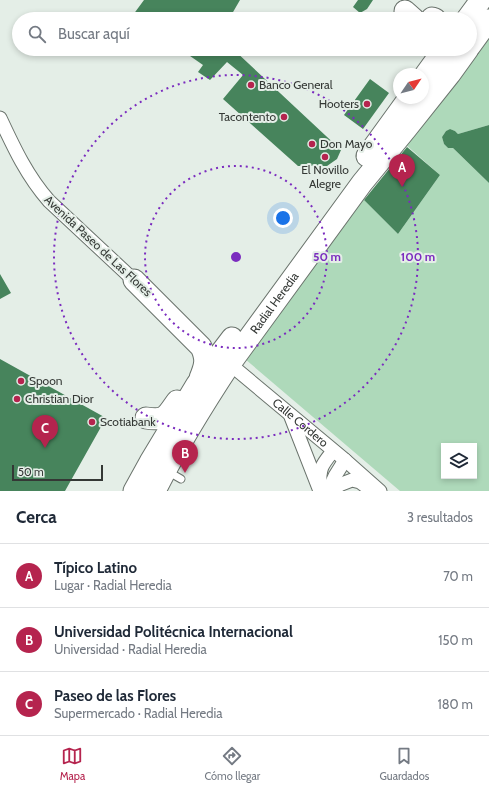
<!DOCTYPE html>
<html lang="es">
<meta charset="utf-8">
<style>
:root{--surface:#fff;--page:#f2f2f3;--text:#1f2937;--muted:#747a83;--line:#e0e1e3;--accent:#b5244e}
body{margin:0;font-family:Cabin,sans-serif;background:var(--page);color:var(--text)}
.controls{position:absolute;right:12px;bottom:12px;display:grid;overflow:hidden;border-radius:0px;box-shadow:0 2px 6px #0003}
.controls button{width:36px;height:36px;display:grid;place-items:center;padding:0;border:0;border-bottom:1px solid var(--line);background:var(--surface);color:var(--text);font:20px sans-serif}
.compass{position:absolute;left:393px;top:68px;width:36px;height:36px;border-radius:50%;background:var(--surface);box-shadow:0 2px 6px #0003;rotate:55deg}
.scale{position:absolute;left:12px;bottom:10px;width:91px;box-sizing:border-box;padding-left:4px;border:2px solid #343835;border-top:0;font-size:11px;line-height:14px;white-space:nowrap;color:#343835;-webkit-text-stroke:3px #e4eee7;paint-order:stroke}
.you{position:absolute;left:283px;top:218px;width:14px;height:14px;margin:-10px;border:3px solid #fff;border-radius:50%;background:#1a73e8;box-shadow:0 0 0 6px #1a73e833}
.badge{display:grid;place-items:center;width:26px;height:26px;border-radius:50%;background:var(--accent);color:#fff;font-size:13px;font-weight:700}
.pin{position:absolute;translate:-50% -33px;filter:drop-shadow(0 1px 2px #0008)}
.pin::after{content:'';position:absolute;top:21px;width:14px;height:12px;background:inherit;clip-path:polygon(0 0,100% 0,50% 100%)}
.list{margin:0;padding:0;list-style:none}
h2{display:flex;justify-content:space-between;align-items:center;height:52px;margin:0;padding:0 16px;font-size:17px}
h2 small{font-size:13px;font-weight:400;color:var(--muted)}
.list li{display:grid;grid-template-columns:26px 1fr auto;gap:12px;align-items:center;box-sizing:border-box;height:64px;padding:0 16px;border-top:1px solid var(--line)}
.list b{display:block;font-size:15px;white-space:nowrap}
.list p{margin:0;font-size:13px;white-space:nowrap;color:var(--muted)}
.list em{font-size:13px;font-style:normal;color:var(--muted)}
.icon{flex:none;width:22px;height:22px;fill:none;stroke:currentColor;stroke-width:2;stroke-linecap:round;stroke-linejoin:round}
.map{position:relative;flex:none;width:489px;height:491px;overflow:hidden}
.search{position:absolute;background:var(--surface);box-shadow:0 2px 6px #0003;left:12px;right:12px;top:12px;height:44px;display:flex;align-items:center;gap:10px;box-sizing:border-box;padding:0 14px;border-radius:22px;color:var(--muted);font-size:15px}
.sheet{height:244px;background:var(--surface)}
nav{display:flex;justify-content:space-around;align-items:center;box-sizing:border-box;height:56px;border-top:1px solid var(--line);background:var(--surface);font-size:11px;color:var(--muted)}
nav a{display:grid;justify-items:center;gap:2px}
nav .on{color:var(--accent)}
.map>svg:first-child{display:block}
</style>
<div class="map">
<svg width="489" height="491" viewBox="0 0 489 491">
<rect width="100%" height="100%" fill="#e4eee7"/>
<path fill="#aed9ba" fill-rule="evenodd" d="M489,36V125L458,134L455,131L450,129L446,131L442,137L444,144L448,148H453L489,183V491H400L245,359L363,199L398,234L440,175L405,144ZM444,446H474V476H444Z"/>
<path fill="#47845c" d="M144,0H240L229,19H130Z
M358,0H373L367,9L360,13L353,7Z
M180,49H233L341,150L337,159L327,166H298L223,99L243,75L227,62L210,80L198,72L203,65Z
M370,79L389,93L363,129L344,115Z
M489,125V183L453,148H448L444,144L442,137L446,131L450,129L455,131L458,134Z
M407,147L440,175L398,234L364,200Z
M0,274L11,293L0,299Z
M0,359L106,418L65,491H0Z"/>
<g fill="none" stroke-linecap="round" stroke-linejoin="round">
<g stroke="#6a736c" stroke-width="9">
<path id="service" d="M167,471L181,479"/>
</g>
<g stroke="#6a736c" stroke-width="15">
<g id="minor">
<path d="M0,118C14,148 27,176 49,201L139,285"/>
<path id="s1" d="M225,360L345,460L380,491"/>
<path d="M291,417L320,491"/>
<path d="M320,484C319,467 323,464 333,451"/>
<path d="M328,491L335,476L345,460"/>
<path d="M334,491L339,485L352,480L360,482L368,488"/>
</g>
</g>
<g stroke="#6a736c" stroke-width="23">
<g id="primary">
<path d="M405,11L414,19"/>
<path d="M432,18L435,19"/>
<path d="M467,19L481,0"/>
<path d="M470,46L489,20"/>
<path d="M423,78L444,49"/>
<path d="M367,156L409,98"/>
<path d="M134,280L201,347C207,359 205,366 200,378"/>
<path d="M146,418C166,421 166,416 177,401"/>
<path d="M134,491L150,462L197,384L232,338"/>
<path id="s2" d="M155,491C177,447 203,405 230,364L362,183L407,128L450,74L468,49"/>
</g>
</g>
<use href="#service" stroke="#fff" stroke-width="7"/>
<use href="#minor" stroke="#fff" stroke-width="13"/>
<use href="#primary" stroke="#fff" stroke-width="21"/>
</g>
<g fill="none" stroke="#7b2cbf" stroke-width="2" stroke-dasharray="2 4">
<circle cx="236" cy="257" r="91"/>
<circle cx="236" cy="257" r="182"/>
</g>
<g fill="#b5244e" stroke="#e4eee7" stroke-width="1.5">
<circle cx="251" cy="85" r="4"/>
<circle cx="367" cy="104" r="4"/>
<circle cx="284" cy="117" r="4"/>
<circle cx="312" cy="144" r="4"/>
<circle cx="325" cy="157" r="4"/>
<circle cx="21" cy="381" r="4"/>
<circle cx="17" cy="399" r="4"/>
<circle cx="92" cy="422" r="4"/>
</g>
<g text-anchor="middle" stroke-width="4" stroke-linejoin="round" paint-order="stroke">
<g font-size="12" fill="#343835" stroke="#e4eee7" text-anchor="start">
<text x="259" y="89">Banco General</text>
<text x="359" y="108" text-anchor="end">Hooters</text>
<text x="276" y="121" text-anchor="end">Tacontento</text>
<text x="320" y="148">Don Mayo</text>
<text x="325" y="174" text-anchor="middle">El Novillo<tspan x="325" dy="14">Alegre</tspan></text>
<text x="29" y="385">Spoon</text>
<text x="25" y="403">Christian Dior</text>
<text x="100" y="426">Scotiabank</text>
</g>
<g font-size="12" fill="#343835" stroke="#e4eee7">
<text transform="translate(98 246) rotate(43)" y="4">Avenida Paseo de Las Flores</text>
<text dy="4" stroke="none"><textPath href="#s2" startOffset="223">Radial Heredia</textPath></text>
<text dy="4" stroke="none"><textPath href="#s1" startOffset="98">Calle Cordero</textPath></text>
</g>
</g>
<circle cx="236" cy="257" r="6" fill="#7b2cbf" stroke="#e4eee7" stroke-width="2"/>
<g font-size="12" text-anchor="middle" font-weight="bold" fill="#7b2cbf" stroke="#e4eee7" stroke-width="4" stroke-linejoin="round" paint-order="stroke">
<text x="327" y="261">50 m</text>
<text x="418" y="261">100 m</text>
</g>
</svg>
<div class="controls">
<button><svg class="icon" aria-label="layers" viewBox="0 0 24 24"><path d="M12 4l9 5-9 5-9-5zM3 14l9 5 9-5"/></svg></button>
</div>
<svg class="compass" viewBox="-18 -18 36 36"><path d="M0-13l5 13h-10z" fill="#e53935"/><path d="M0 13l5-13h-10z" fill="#747a83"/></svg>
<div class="scale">50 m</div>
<div class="you"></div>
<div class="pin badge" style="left:402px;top:187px">A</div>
<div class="pin badge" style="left:185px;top:473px">B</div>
<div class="pin badge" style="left:45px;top:448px">C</div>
<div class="search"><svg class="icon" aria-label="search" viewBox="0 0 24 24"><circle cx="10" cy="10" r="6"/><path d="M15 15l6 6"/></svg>Buscar aquí</div>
</div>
<section class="sheet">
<h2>Cerca<small>3 resultados</small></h2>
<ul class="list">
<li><span class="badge">A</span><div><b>Típico Latino</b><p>Lugar · Radial Heredia</p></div><em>70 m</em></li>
<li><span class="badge">B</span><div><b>Universidad Politécnica Internacional</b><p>Universidad · Radial Heredia</p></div><em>150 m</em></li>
<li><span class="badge">C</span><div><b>Paseo de las Flores</b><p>Supermercado · Radial Heredia</p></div><em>180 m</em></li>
</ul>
</section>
<nav>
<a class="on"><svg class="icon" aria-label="map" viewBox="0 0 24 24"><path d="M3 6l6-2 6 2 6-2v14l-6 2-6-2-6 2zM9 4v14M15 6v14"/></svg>Mapa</a>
<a><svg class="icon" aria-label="directions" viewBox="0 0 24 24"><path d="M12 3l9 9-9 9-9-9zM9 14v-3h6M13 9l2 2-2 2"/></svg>Cómo llegar</a>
<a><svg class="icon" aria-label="saved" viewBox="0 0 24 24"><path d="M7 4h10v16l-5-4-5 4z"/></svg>Guardados</a>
</nav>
